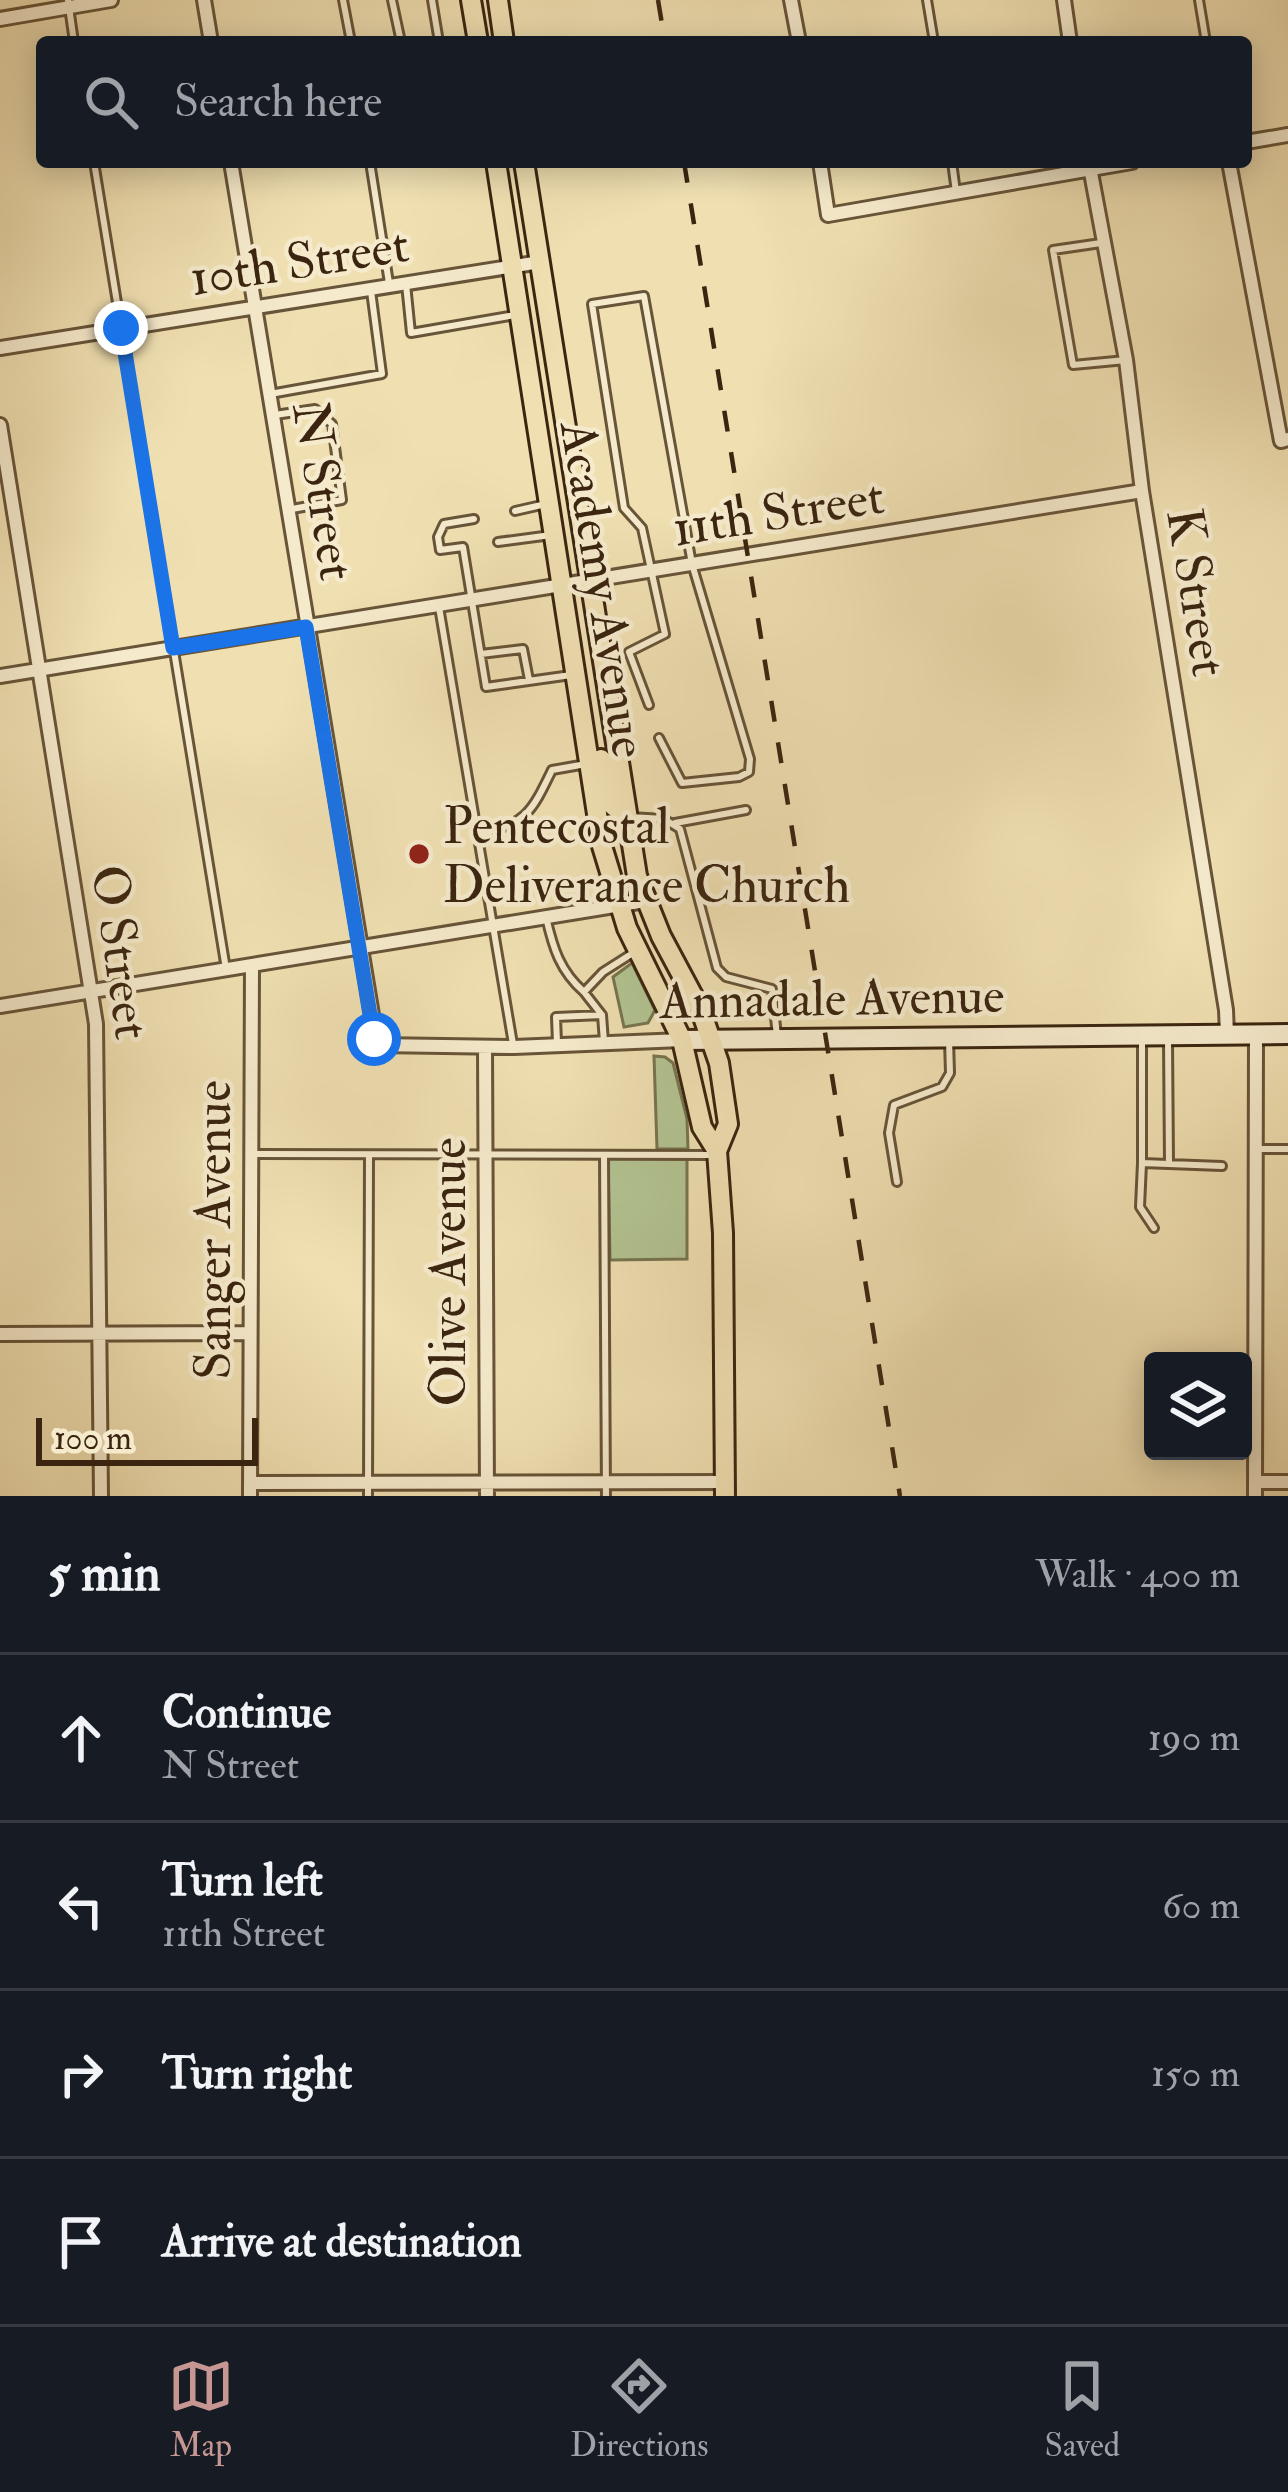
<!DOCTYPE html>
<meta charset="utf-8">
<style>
:root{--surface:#171b24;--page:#242831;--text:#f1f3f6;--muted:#9ea1a6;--line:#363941;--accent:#c59692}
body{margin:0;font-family:"IM FELL Double Pica",serif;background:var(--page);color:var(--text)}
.controls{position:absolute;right:36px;bottom:36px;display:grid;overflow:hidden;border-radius:12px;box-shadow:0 6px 30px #0003}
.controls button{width:108px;height:108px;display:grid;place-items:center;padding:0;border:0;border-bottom:3px solid var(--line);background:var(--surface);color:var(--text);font:60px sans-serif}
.scale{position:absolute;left:36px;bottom:30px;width:222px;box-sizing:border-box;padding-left:12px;border:6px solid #3b2510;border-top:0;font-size:33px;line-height:42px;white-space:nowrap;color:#3b2510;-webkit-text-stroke:9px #f5eacc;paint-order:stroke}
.stop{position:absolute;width:36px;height:36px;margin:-27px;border:9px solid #1a73e8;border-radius:50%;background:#fff}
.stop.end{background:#1a73e8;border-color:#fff;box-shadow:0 3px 12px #0008}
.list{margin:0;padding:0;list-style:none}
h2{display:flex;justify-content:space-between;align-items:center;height:156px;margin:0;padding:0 48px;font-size:51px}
h2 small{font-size:39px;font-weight:400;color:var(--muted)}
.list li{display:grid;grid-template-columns:78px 1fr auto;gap:36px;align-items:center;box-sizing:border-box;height:168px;padding:0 48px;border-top:3px solid var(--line)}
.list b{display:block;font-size:45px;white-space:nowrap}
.list p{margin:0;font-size:39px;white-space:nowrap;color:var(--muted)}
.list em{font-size:39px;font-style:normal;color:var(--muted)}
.icon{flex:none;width:66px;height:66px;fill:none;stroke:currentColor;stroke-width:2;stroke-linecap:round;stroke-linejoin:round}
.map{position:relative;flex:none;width:1288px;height:1496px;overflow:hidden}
.search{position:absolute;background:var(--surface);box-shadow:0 6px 30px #0003;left:36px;right:36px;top:36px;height:132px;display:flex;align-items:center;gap:30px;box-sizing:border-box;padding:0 42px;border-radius:12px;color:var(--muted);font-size:45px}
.sheet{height:828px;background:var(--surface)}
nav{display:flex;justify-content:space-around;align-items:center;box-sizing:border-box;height:168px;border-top:3px solid var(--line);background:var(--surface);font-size:33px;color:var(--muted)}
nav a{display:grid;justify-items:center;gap:6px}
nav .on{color:var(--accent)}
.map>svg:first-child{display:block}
</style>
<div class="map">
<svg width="1288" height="1496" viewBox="0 0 1288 1496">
<rect width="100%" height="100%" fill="#efdfb1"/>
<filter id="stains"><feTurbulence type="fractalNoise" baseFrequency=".00167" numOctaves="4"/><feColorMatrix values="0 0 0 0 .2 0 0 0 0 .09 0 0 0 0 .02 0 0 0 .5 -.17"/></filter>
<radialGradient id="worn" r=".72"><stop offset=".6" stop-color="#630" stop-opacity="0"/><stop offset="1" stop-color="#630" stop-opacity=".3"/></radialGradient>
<path fill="#b2c391" stroke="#767450" stroke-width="3" d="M632,963L655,1010L648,1023L624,1027L613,977Z
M654,1056L665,1057L673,1063L687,1119L688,1149H657Z
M608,1158H687V1259L610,1260Z"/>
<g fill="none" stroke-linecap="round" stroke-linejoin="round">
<g stroke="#685438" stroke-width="12">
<path id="lane" d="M68,0L74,42
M343,0L351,42
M392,0L401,42
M432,0L439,42
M927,0L934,42
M1199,0L1206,42
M94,162L226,969
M370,162L389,283
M952,162L956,192
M1101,243L1053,250L1073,365L1126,360
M406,284L411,333L515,315
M270,394L382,374L371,291
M275,415L315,409L332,424L342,500L292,509
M515,511L546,504
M474,519L444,524L438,537L440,550L463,547L486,687L571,675
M498,542L551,535
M439,607L513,1044
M481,654L523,649L529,680
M649,705L629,652L665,634L642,528L624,508L592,304L644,296L692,564L750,759L749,772L739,777L682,783L659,738
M630,817L664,819L680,829L717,968L726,977L772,989L777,1036
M675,823L746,810
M479,834C527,823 531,813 552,770L586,764
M546,917C553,948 560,971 584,992
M1168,1041L1169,1163
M604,1042L602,1015L584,992L603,972L636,951
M557,1043L556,1017L602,1015
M1256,1149H1288
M254,1154L715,1155
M604,1155L606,1496
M1142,1163V1038
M897,1182L889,1133L894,1105L942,1087L950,1073L949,1040
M1154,1228L1140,1207L1142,1163L1222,1166
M368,1496L369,1155"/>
</g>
<g stroke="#685438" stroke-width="18">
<path id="street" d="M204,0L211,42
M791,0L799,42
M1064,0L1070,42
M0,19L111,0
M1246,142L1288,135
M231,162L377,1045L514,1047L682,1040
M820,162L828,215L1132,162
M1089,162L1126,360L1142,491L1226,1010L1227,1034
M1229,162L1281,441L1288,439
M0,348L540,262
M0,425L96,1024L101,1496
M0,676L1142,491
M0,1006L645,901
M485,1047L487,1496
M0,1334L250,1333
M1255,1482H1288
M250,1483L725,1482
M250,1496L252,965
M1255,1496L1256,1034"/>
</g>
<g stroke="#3b2510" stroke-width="24">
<path id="secondary" d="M682,1040L1288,1034"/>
</g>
<g stroke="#3b2510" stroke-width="24">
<path id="primary" d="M471,0L478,42
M498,0L504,42
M496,162L602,846L627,928L682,1040L702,1127L717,1151L723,1233L725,1496
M524,162L637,876L661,936L701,1011L719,1063L728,1124L717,1151
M601,759L610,803L626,817"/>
</g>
<use href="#lane" stroke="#f5eacc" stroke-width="6"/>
<use href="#street" stroke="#f5eacc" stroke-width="12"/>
<use href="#secondary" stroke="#f5eacc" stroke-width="18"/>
<use href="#primary" stroke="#efdfb1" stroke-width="18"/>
<path stroke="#3b2510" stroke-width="4.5" stroke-dasharray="21 21" stroke-linecap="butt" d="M658,0L665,42
M684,162L900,1496"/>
</g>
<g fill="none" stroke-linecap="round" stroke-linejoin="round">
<path stroke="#1a73e8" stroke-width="15" d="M121,328L173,648L306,627L374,1039"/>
</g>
<circle fill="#8f2418" stroke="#f5eacc" stroke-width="4.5" cx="419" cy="854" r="12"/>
<g text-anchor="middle" stroke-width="9" stroke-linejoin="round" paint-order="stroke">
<g font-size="51" fill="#3b2510" stroke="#f5eacc">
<text transform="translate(299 260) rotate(-9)" y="18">10th Street</text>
<text transform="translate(325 491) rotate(81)" y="18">N Street</text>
<text transform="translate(778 511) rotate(-9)" y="18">11th Street</text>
<text transform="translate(605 589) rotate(81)" y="18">Academy Avenue</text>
<text transform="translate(1198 592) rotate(81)" y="18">K Street</text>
<text transform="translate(122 952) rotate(82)" y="18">O Street</text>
<text transform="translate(832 997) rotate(-1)" y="18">Annadale Avenue</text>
<text transform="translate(212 1230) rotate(-90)" y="18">Sanger Avenue</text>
<text transform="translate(447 1272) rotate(-90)" y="18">Olive Avenue</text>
</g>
<g font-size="51" fill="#3b2510" stroke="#f5eacc" text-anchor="start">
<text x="443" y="843">Pentecostal<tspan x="443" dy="59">Deliverance Church</tspan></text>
</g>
</g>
<rect width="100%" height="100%" filter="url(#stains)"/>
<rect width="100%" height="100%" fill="url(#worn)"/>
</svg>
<div class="controls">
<button><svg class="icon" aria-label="layers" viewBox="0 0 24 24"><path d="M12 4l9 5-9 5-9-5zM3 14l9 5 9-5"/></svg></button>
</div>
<div class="scale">100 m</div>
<div class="stop" style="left:374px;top:1039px"></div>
<div class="stop end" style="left:121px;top:328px"></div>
<div class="search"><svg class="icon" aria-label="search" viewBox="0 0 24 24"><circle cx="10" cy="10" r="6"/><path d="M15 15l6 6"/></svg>Search here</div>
</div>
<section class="sheet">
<h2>5 min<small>Walk · 400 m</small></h2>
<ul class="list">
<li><svg class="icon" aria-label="ahead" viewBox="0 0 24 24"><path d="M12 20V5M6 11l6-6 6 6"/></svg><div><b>Continue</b><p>N Street</p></div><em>190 m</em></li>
<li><svg class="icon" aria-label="left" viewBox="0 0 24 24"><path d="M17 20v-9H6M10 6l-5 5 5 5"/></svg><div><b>Turn left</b><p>11th Street</p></div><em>60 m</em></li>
<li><svg class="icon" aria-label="right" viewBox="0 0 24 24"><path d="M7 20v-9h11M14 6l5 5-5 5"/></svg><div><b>Turn right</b></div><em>150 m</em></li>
<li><svg class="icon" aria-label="arrive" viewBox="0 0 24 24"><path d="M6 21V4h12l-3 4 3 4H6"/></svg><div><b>Arrive at destination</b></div></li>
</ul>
</section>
<nav>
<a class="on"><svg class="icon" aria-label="map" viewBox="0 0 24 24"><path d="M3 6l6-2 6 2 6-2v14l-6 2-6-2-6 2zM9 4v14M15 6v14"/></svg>Map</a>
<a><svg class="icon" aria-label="directions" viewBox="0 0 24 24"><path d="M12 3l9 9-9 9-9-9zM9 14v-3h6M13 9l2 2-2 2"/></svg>Directions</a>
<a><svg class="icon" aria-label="saved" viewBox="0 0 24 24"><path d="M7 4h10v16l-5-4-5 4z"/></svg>Saved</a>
</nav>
